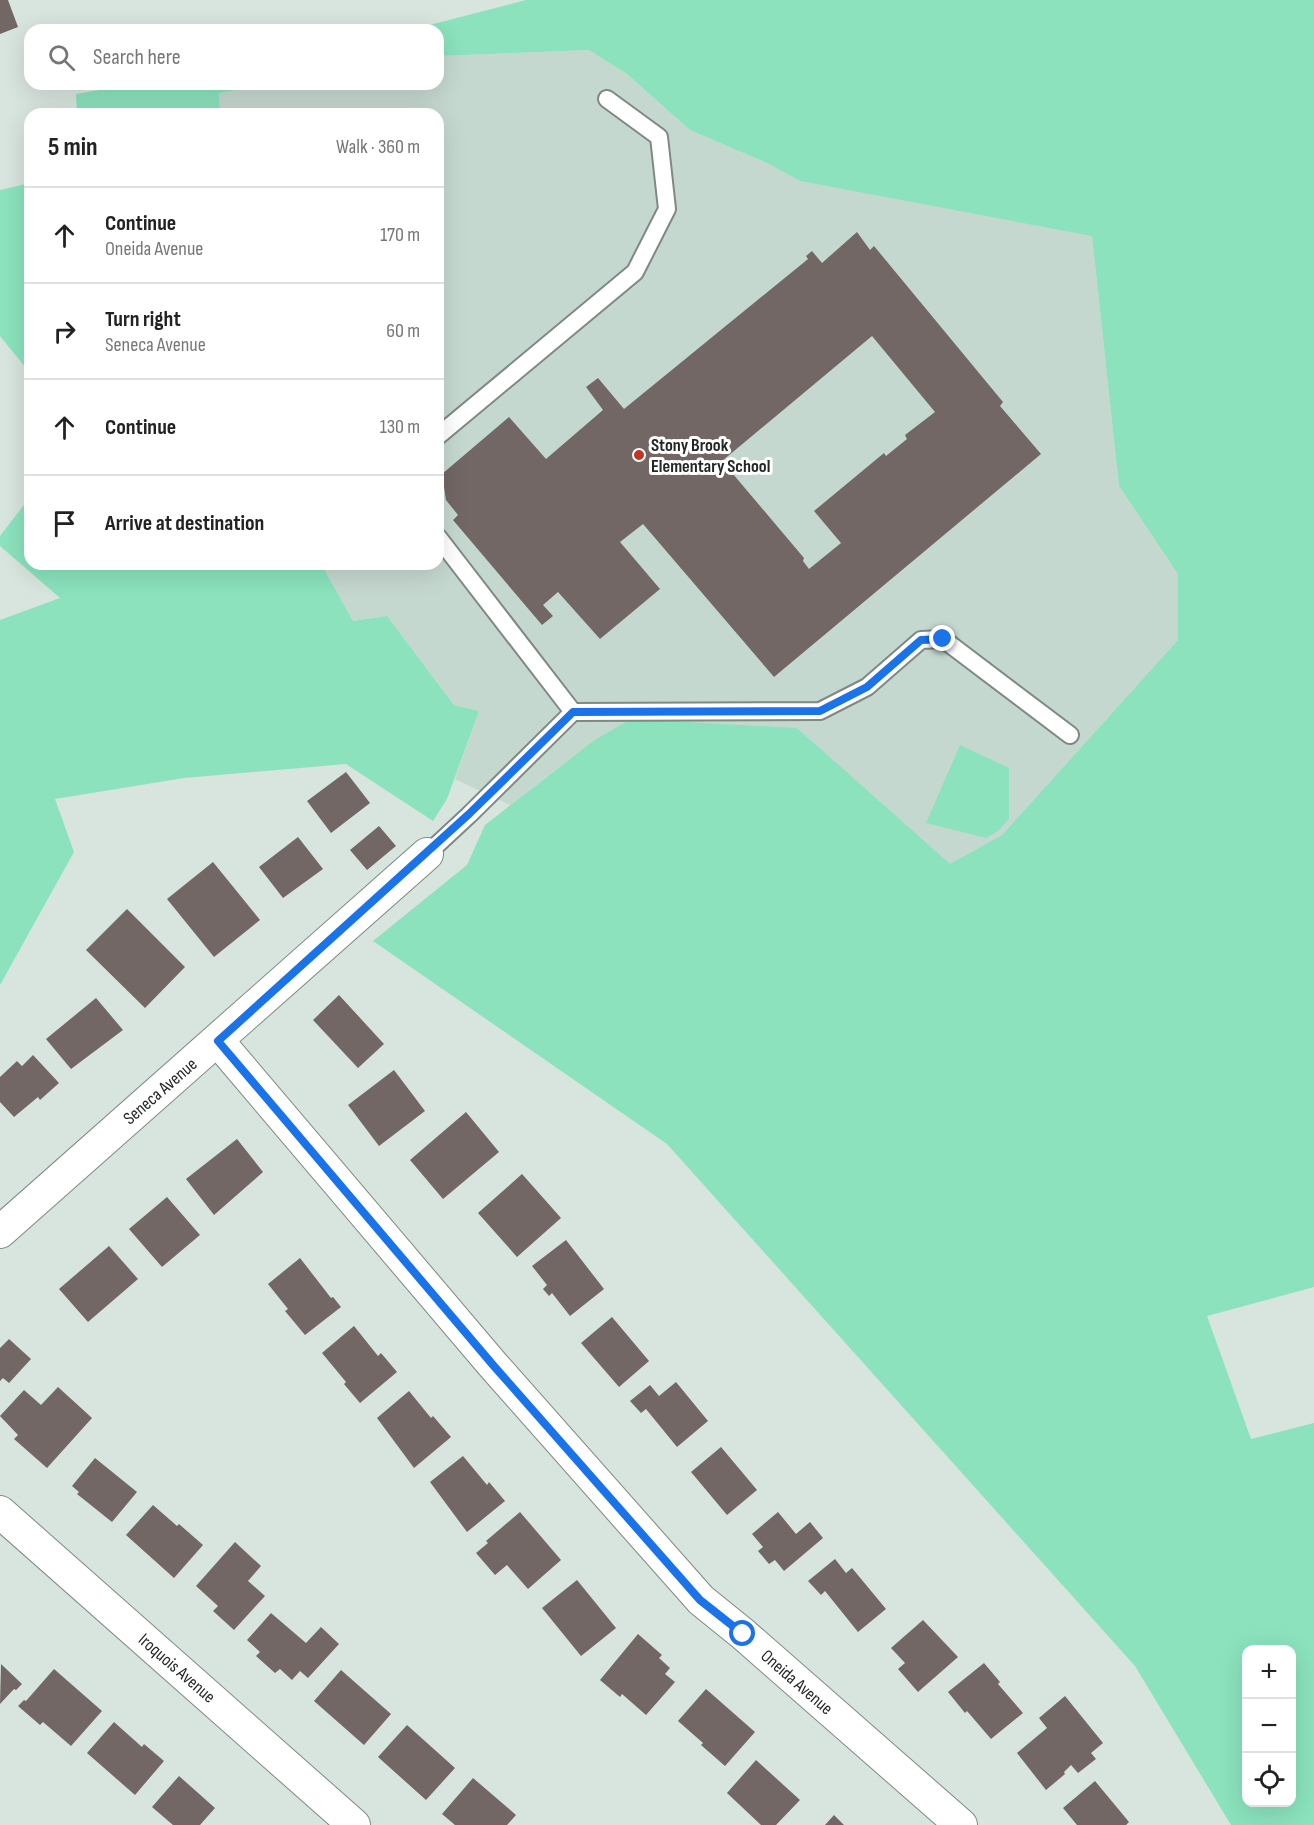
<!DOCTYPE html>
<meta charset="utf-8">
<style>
:root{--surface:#fff;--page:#f6f6f6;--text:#222;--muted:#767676;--line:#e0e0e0}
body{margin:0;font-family:"Sofia Sans Condensed",sans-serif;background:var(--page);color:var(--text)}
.controls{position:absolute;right:18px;bottom:18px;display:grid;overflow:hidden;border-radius:12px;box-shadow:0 6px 24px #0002}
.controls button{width:54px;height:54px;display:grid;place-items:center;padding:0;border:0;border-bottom:2px solid var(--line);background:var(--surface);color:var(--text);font:30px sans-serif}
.stop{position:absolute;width:18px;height:18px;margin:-14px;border:4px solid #1a73e8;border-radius:50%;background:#fff}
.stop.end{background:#1a73e8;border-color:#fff;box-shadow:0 2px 6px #0008}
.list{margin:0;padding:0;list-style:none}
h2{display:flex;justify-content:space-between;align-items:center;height:78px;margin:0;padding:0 24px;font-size:26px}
h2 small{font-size:20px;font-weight:400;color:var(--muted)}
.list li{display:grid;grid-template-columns:39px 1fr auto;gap:18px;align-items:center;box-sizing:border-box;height:96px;padding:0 24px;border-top:2px solid var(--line)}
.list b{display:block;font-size:22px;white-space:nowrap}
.list p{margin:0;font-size:20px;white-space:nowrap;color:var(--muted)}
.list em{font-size:20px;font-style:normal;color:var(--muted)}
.icon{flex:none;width:33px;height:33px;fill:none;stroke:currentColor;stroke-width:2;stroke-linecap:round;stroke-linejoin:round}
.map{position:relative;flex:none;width:1314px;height:1825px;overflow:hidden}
.search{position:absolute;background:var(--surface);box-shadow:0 6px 24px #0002;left:24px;top:24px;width:420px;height:66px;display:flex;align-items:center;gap:15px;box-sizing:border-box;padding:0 21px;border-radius:18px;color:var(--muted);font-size:22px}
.panel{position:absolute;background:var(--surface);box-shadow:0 6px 24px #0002;left:24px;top:108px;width:420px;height:462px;border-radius:18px}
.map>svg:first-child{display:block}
</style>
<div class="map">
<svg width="1314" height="1825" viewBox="0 0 1314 1825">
<rect width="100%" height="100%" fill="#d8e4de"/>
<path fill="#c5d8cf" d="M589,50L627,74L690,130L769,164L800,181L1092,235L1119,486L1178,574V640L1002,835L949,865L797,728L593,741L510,805L455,779L479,711L454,705L387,616L353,621L321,564H438V114H220L219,93L271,84H438V56Z"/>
<path fill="#8be2bd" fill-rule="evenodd" d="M526,0H1314V1287L1207,1316L1251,1439L1314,1423V1825H1231L1135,1666L667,1144L373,941L467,865L485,825L593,741L631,719L797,728L950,864L1002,835L1178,640V574L1119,486L1092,236L800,181L769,164L690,130L627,74L589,50L438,56V30H410ZM1246,1650H1292V1802H1246Z
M135,84H271L219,93L220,114H77L76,94Z
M30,183V373L0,336V190Z
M30,497V564H321L353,621L387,616L454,705L479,711L447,799L433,821L346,764L184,778L55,799L74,852L0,985V620L60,598L0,546V536Z
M960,745L1009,768V819L998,831L986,838L926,823Z"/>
<path fill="#726765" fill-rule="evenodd" d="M0,0H8L18,27L0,34Z
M857,232L870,250L874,246L1003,402L1000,406L1041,454L774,677L643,524L620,542L660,589L600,639L558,592L543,605L553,616L542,625L453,520L458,515L446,500L442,474L509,417L546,459L603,410L586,387L598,378L624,409L808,259L806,256L812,251L822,263ZM872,336L935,412L905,435L907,439L886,456L884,453L814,511L841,543L809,569L803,561L804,558L722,461Z
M346,772L370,803L331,833L307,801Z
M379,826L396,846L367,870L350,850Z
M298,837L323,869L283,898L259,867Z
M213,862L260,920L214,957L167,899Z
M127,909L185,967L145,1008L86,950Z
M339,995L384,1044L358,1068L313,1020Z
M96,998L123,1030L71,1069L46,1039Z
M33,1055L59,1083L40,1100L38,1097L14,1117L0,1102V1077L17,1061L22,1066Z
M394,1070L425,1111L379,1146L348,1105Z
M466,1112L499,1152L443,1199L410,1160Z
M237,1139L263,1172L214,1215L186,1179Z
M522,1174L561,1218L517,1257L478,1213Z
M167,1197L200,1235L162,1267L129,1229Z
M566,1240L604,1289L570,1316L552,1293L549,1296L543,1289L547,1285L532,1266Z
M109,1246L138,1279L88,1322L59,1289Z
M300,1258L331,1298L333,1297L341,1307L305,1335L285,1311L288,1309L268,1284Z
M612,1317L649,1361L619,1387L581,1343Z
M354,1326L378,1356L381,1353L397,1372L360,1403L344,1384L346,1382L322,1353Z
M9,1339L31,1359L9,1383L3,1378L0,1381V1348Z
M676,1382L708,1421L677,1447L646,1409L641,1413L630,1401L650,1385L659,1396Z
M58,1387L92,1418L47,1468L14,1439L18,1435L0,1416L24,1390L41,1405Z
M409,1391L431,1418L433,1416L451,1437L414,1468L377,1418Z
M721,1447L757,1490L727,1515L691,1472Z
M463,1456L487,1485L489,1482L505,1501L467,1532L430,1482Z
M95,1458L137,1492L112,1522L77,1494L79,1492L72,1486Z
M153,1505L177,1526L179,1524L203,1545L174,1578L126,1535Z
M520,1512L561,1560L528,1589L507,1565L495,1575L476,1553L488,1543L486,1541Z
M778,1512L796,1534L810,1522L823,1538L784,1571L775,1560L769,1564L758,1551L763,1547L752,1534Z
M235,1542L261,1566L248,1581L265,1596L234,1630L213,1611L218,1606L196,1586Z
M835,1559L846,1573L852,1568L886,1609L858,1632L825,1591L821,1595L808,1581Z
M577,1580L616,1628L581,1656L542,1608Z
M271,1613L306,1643L321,1627L339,1644L308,1678L300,1671L292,1680L280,1669L275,1673L256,1656L260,1652L247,1640Z
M923,1620L958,1657L918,1692L898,1669L905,1663L891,1648Z
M638,1634L662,1655L659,1658L670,1668L665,1674L675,1682L646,1715L622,1694L620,1697L600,1680Z
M984,1663L1000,1682L998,1684L1023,1713L991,1739L967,1711L965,1713L948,1692Z
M1,1664L22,1684L16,1690L14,1689L0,1704Z
M54,1669L102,1711L71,1746L43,1722L40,1725L18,1706L24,1700L26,1701Z
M341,1670L391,1714L364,1745L314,1701Z
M706,1689L755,1732L725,1766L701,1745L703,1743L678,1721Z
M1065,1696L1103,1743L1091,1753L1096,1759L1078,1773L1071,1765L1064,1772L1065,1774L1046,1790L1017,1753L1047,1728L1039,1718Z
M114,1722L142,1747L144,1744L164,1761L135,1795L87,1753Z
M407,1725L455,1768L426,1800L378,1757Z
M756,1760L800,1800L776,1825H761L727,1793Z
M179,1776L215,1808L200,1825H173L152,1807Z
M473,1778L516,1815L507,1825H455L442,1814Z
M1095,1781L1129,1822L1126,1825H1077L1063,1808Z
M834,1815L844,1825H825Z"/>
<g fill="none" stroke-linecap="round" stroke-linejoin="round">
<g stroke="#7e8983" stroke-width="20">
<path id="lane" d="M438,436L635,272L667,209L659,137L607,99
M438,537L573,712
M427,854L469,815L573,712L820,711L867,687L921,640L943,639L1070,735"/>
</g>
<g stroke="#7e8983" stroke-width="34">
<path id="street" d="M218,1041L493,1365L701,1600L743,1634L961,1825
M0,1232L427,854
M0,1512L354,1825"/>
</g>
<use href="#lane" stroke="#fff" stroke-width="16"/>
<use href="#street" stroke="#fff" stroke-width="32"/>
</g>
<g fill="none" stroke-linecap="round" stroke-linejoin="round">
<path stroke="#1a73e8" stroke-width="8" d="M743,1634L700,1600L493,1365L218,1041L469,814L573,712L820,711L867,687L921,640L943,639"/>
</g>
<circle fill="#c13426" stroke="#fff" stroke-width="2" cx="639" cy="455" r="6"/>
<g text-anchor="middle" stroke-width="6" stroke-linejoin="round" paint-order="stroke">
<g font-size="18" font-weight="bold" fill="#232725" stroke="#fff" text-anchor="start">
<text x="651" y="451">Stony Brook<tspan x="651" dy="21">Elementary School</tspan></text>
</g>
<g font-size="18" fill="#232725" stroke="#fff">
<text transform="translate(160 1091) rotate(-41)" y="6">Seneca Avenue</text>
<text transform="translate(177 1668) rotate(41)" y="6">Iroquois Avenue</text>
<text transform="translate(797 1682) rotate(41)" y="6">Oneida Avenue</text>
</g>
</g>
</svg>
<div class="controls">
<button>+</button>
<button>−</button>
<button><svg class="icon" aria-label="locate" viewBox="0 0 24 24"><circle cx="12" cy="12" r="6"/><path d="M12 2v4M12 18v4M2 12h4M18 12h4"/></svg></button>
</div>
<div class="stop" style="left:743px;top:1634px"></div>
<div class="stop end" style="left:943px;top:639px"></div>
<div class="search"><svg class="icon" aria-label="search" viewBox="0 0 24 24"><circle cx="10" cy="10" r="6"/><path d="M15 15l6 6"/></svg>Search here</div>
<section class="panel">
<h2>5 min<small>Walk · 360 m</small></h2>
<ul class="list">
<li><svg class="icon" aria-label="ahead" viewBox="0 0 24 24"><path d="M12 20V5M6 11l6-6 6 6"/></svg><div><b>Continue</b><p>Oneida Avenue</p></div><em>170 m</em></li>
<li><svg class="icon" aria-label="right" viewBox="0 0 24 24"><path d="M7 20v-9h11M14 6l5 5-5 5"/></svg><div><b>Turn right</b><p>Seneca Avenue</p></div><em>60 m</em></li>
<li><svg class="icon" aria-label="ahead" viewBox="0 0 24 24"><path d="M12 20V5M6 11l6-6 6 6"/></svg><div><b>Continue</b></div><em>130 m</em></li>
<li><svg class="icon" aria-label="arrive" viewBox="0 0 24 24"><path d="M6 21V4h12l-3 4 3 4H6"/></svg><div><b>Arrive at destination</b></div></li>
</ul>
</section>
</div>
